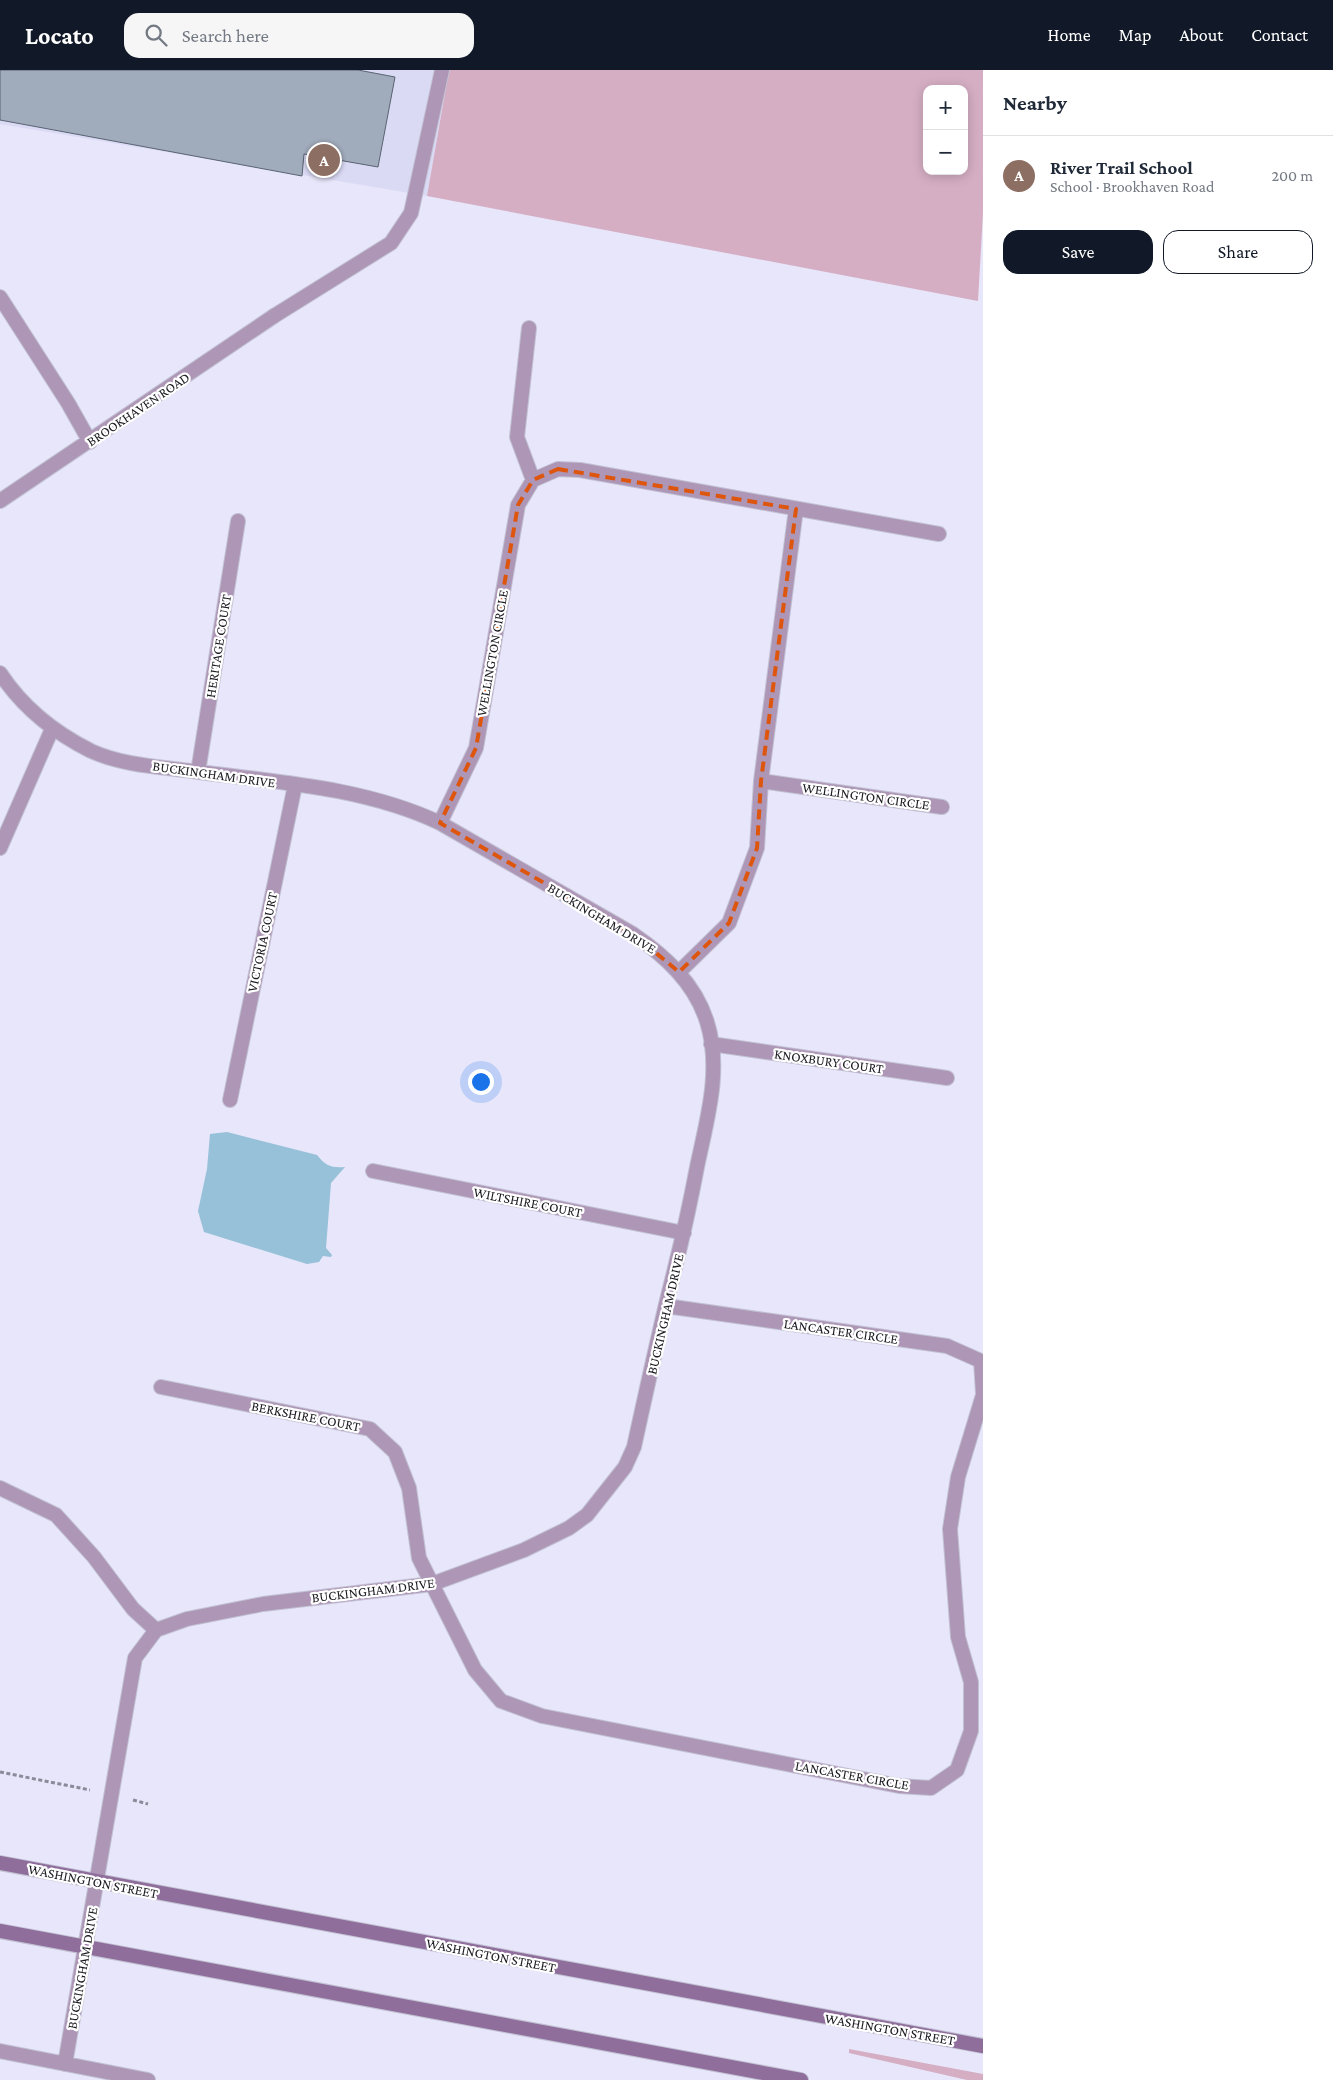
<!DOCTYPE html>
<meta charset="utf-8">
<style>
:root{--surface:#fff;--page:#f6f6f7;--text:#1f2937;--muted:#747a83;--line:#e0e1e3;--accent:#111827}
body{margin:0;font-family:"Crimson Pro",serif;background:var(--page);color:var(--text)}
.controls{position:absolute;right:15px;top:15px;display:grid;overflow:hidden;border-radius:10px;box-shadow:0 2px 12px #0003}
.controls button{width:45px;height:45px;display:grid;place-items:center;padding:0;border:0;border-bottom:1px solid var(--line);background:var(--surface);color:var(--text);font:25px sans-serif}
.you{position:absolute;left:480px;top:1011px;width:18px;height:18px;margin:-12px;border:4px solid #fff;border-radius:50%;background:#1a73e8;box-shadow:0 0 0 8px #1a73e833}
.badge{display:grid;place-items:center;width:32px;height:32px;border-radius:50%;background:var(--accent);color:#fff;font-size:16px;font-weight:700}
.pin{position:absolute;translate:-50% -50%;border:2px solid #fff;box-shadow:0 1px 5px #0006}
.list{margin:0;padding:0;list-style:none}
h2{display:flex;justify-content:space-between;align-items:center;height:65px;margin:0;padding:0 20px;font-size:21px}
h2 small{font-size:16px;font-weight:400;color:var(--muted)}
.list li{display:grid;grid-template-columns:32px 1fr auto;gap:15px;align-items:center;box-sizing:border-box;height:80px;padding:0 20px;border-top:1px solid var(--line)}
.list b{display:block;font-size:19px;white-space:nowrap}
.list p{margin:0;font-size:16px;white-space:nowrap;color:var(--muted)}
.list em{font-size:16px;font-style:normal;color:var(--muted)}
.actions{display:flex;gap:10px;padding:15px 20px}
.actions a{flex:1;padding:11px 0;border:1px solid var(--accent);border-radius:15px;text-align:center;font-size:18px;color:var(--accent)}
.actions .main{background:var(--accent);color:#fff}
.icon{flex:none;width:28px;height:28px;fill:none;stroke:currentColor;stroke-width:2;stroke-linecap:round;stroke-linejoin:round}
.map{position:relative;flex:none;width:983px;height:2010px;overflow:hidden}
header{display:flex;align-items:center;gap:30px;box-sizing:border-box;height:70px;padding:0 25px;background:var(--accent);color:#fff}
header strong{font-size:24px}
nav{display:flex;gap:28px;margin-inline-start:auto;font-size:18px}
.search{width:350px;height:45px;background:var(--page);display:flex;align-items:center;gap:12px;box-sizing:border-box;padding:0 18px;border-radius:15px;color:var(--muted);font-size:19px}
main{display:flex}
aside{flex:1;background:var(--surface)}
.map>svg:first-child{display:block}
</style>
<header>
<strong>Locato</strong>
<div class="search"><svg class="icon" aria-label="search" viewBox="0 0 24 24"><circle cx="10" cy="10" r="6"/><path d="M15 15l6 6"/></svg>Search here</div>
<nav><a>Home</a><a>Map</a><a>About</a><a>Contact</a></nav>
</header>
<main>
<div class="map">
<svg width="983" height="2010" viewBox="0 0 983 2010">
<rect width="100%" height="100%" fill="#e7e6fa"/>
<path fill="#dbdaf5" d="M0,0H449L427,126L0,54Z"/>
<path fill="#d5aec3" fill-rule="evenodd" d="M449,0H983V143L978,231L427,126ZM927,19H964V101H927Z
M849,1979L983,2004V2010H967L849,1983Z"/>
<path fill="#96c1d8" d="M227,1062L317,1085C326,1096 331,1098 345,1097L331,1113L326,1178L332,1185L331,1187L323,1186L319,1192L307,1194L204,1162L198,1141L207,1099L210,1064Z"/>
<path fill="#a0abbb" stroke="#596372" d="M0,0H358L395,7L378,97L304,84L302,106L0,50Z"/>
<g fill="none" stroke-linecap="round" stroke-linejoin="round">
<g stroke="#c2c1d3" stroke-width="16">
<path id="service" d="M274,246L391,173L411,143L442,0
M0,1418L56,1445L94,1487L133,1539L156,1560"/>
</g>
<g stroke="#c2c1d3" stroke-width="16">
<path id="minor" d="M0,227L68,333L90,372
M529,258L517,367L533,410
M0,431L274,246
M0,603C23,638 53,662 91,681C124,696 164,697 199,702C279,712 366,718 440,753L633,864C665,886 695,913 707,952C722,1000 707,1049 697,1097C689,1140 679,1183 668,1226C656,1276 645,1327 634,1377L625,1397L587,1445L569,1458L524,1480L432,1514L263,1534L187,1549L156,1560L135,1588L65,1994
M198,702L238,451
M761,711L942,737
M440,753L476,678L518,435L533,410L558,399L580,400L939,464
M0,778L52,659
M679,902L729,853L757,778L761,711L796,439
M711,974L947,1008
M230,1030L295,715
M373,1101L684,1163
M666,1236L947,1276L981,1291L983,1323
M161,1317L370,1359L395,1382L409,1418L419,1488L475,1600L501,1631L542,1646L899,1716L931,1718L957,1700L971,1661V1612L958,1567L950,1459L958,1407L983,1325
M0,1981L148,2010"/>
</g>
<g stroke="#c2c1d3" stroke-width="16">
<path id="secondary" d="M0,1793L983,1976
M0,1861L801,2010"/>
</g>
<path stroke="#8b8a99" stroke-width="3" stroke-dasharray="4 2.5" stroke-linecap="butt" d="M0,1702L90,1720
M133,1730L148,1734"/>
<use href="#service" stroke="#ad96b6" stroke-width="14"/>
<use href="#minor" stroke="#ad96b6" stroke-width="14"/>
<use href="#secondary" stroke="#8f6e9c" stroke-width="14"/>
</g>
<path fill="none" stroke="#de560d" stroke-width="4" stroke-dasharray="10 6" stroke-linejoin="round" d="M558,399L796,439L761,711L757,778L729,853L679,902L633,864L440,753L476,678L518,435L533,410Z"/>
<g text-anchor="middle" stroke-width="4.5" stroke-linejoin="round" paint-order="stroke">
<g font-size="14" fill="#1b1a21" stroke="#fff">
<text transform="translate(138 339) rotate(-34)" y="5">BROOKHAVEN ROAD</text>
<text transform="translate(218 576) rotate(-81)" y="5">HERITAGE COURT</text>
<text transform="translate(492 583) rotate(-80)" y="5">WELLINGTON CIRCLE</text>
<text transform="translate(214 704) rotate(8)" y="5">BUCKINGHAM DRIVE</text>
<text transform="translate(866 726) rotate(8)" y="5">WELLINGTON CIRCLE</text>
<text transform="translate(602 848) rotate(31)" y="5">BUCKINGHAM DRIVE</text>
<text transform="translate(262 872) rotate(-78)" y="5">VICTORIA COURT</text>
<text transform="translate(829 991) rotate(8)" y="5">KNOXBURY COURT</text>
<text transform="translate(528 1132) rotate(11)" y="5">WILTSHIRE COURT</text>
<text transform="translate(665 1244) rotate(-77)" y="5">BUCKINGHAM DRIVE</text>
<text transform="translate(841 1261) rotate(8)" y="5">LANCASTER CIRCLE</text>
<text transform="translate(306 1346) rotate(11)" y="5">BERKSHIRE COURT</text>
<text transform="translate(373 1520) rotate(-7)" y="5">BUCKINGHAM DRIVE</text>
<text transform="translate(852 1705) rotate(10)" y="5">LANCASTER CIRCLE</text>
<text transform="translate(93 1811) rotate(11)" y="5">WASHINGTON STREET</text>
<text transform="translate(491 1885) rotate(11)" y="5">WASHINGTON STREET</text>
<text transform="translate(82 1898) rotate(-80)" y="5">BUCKINGHAM DRIVE</text>
<text transform="translate(890 1959) rotate(10)" y="5">WASHINGTON STREET</text>
</g>
</g>
</svg>
<div class="controls">
<button>+</button>
<button>−</button>
</div>
<div class="you"></div>
<div class="pin badge" style="left:324px;top:90px;background:#8d6e63">A</div>
</div>
<aside>
<h2>Nearby<small></small></h2>
<ul class="list">
<li><span class="badge" style="background:#8d6e63">A</span><div><b>River Trail School</b><p>School · Brookhaven Road</p></div><em>200 m</em></li>
</ul>
<div class="actions"><a class="main">Save</a><a>Share</a></div>
</aside>
</main>
